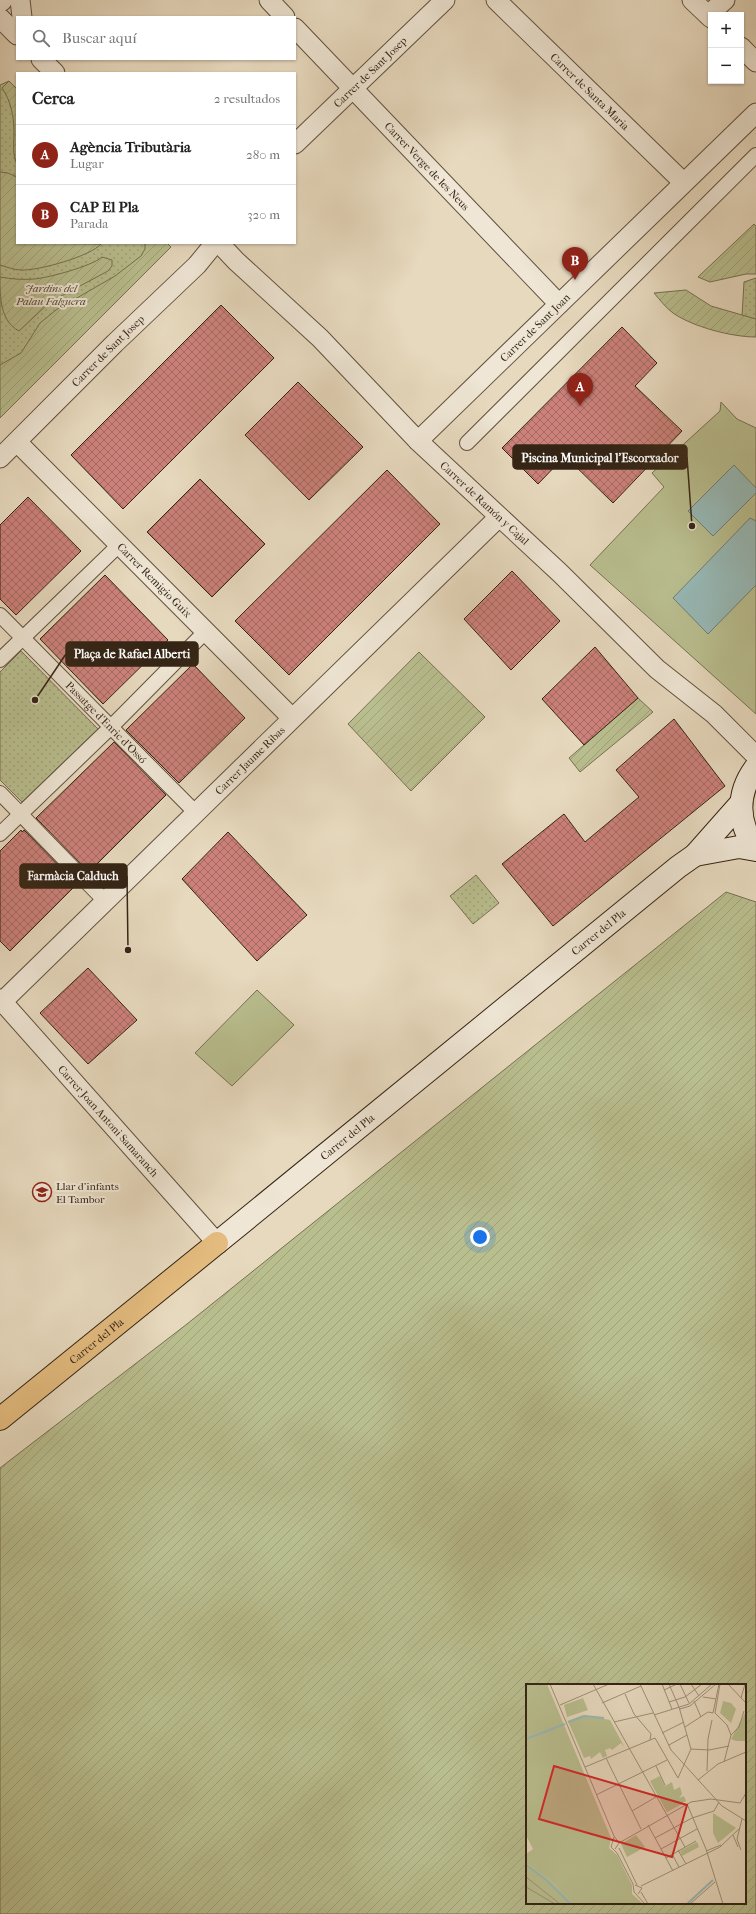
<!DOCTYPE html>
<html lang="es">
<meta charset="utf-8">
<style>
:root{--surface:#fff;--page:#f6f6f6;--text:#222;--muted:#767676;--line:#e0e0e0;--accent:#8f2418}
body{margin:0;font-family:"IM FELL French Canon",serif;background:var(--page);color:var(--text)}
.controls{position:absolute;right:12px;top:12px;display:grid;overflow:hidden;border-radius:0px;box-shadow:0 1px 3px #0004}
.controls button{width:36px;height:36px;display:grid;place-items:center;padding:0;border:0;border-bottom:1px solid var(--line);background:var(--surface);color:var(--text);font:20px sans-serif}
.you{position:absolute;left:480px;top:1237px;width:14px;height:14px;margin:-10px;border:3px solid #fff;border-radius:50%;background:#1a73e8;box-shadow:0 0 0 6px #1a73e833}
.badge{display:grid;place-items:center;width:26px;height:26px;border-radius:50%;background:var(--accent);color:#fff;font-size:13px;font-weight:700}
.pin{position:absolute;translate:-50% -33px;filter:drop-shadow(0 1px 2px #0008)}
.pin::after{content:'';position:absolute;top:21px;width:14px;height:12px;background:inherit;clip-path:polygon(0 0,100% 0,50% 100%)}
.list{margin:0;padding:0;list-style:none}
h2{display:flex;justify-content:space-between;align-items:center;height:52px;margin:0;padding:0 16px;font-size:17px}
h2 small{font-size:13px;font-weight:400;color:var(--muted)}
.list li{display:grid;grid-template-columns:26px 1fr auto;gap:12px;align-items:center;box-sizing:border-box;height:60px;padding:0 16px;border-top:1px solid var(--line)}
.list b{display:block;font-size:15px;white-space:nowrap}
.list p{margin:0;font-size:13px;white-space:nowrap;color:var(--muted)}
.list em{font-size:13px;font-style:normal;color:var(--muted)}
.icon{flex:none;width:22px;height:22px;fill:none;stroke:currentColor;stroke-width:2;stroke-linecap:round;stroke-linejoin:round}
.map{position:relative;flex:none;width:756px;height:1914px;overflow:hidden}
.search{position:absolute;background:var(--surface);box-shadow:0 1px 3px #0004;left:16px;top:16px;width:280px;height:44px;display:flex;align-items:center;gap:10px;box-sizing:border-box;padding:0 14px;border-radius:0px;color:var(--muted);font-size:15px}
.panel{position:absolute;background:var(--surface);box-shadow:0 1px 3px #0004;left:16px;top:72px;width:280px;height:172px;border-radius:0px}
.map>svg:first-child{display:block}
</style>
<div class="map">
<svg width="756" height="1914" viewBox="0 0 756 1914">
<defs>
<pattern id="park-dots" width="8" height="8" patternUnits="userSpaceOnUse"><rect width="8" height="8" fill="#b9be8f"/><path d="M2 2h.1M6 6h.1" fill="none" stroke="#a0a37a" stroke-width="1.8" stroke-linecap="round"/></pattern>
<pattern id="garden-furrows" width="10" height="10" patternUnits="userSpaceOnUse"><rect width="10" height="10" fill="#b9be8f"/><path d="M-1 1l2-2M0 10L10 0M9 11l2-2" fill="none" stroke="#a0a37a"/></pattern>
<pattern id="building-cross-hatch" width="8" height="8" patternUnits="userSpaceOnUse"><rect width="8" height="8" fill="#cc817a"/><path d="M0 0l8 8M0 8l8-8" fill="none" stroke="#a66963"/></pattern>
</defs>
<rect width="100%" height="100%" fill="#e7d9be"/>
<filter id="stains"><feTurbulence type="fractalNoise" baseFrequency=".005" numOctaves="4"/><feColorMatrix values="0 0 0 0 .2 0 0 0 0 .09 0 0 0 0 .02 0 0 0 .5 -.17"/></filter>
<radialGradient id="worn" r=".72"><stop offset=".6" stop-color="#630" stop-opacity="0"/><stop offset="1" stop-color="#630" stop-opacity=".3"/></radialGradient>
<path fill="url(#park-dots)" stroke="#767152" d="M9,81L17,89V243H167L0,418V85Z
M756,278V319L742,316L744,282Z
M21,651L98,729L22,802L0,780V672Z
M476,875L499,903L473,924L450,896Z"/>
<path fill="url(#garden-furrows)" stroke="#767152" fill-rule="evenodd" d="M9,81L17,89V164C12,154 14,144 14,133C14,117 11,101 2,88Z
M0,172L8,173L17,177V243L101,244C91,256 38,271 21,270C14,270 7,267 0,265Z
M754,224L756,226V274H746L710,282L698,277Z
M145,243H167L171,247L0,418V365L21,353L40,323L56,310L115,276L141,256L145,249Z
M102,257L112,260V266L108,271L50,302L19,331C0,321 0,297 0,277C12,279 22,280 34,279C48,278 92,266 102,257Z
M686,290L711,306L756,319V337C732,337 693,327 673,313C666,308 660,300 654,293Z
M419,652L485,717L411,791L348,724Z
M638,698L653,712L580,772L569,758Z
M726,892L756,902V1914H0V1468L187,1324ZM527,1685H745V1903H527Z"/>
<path fill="#b9be8f" stroke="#767152" d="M721,402L737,419L756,428V714L590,565L664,487L652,473L720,411Z
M257,990L294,1025L232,1086L195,1053Z"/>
<path fill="#97b9b6" stroke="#6f7d76" d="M734,465L756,488V493L713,536L688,511Z
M750,518L756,521V585L708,634L673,598Z"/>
<path fill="url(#building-cross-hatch)" stroke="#342415" d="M221,305L274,358L123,509L71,455Z
M622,327L657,363L635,386L682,431L613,503L565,456L538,484L502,448Z
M298,382L363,447L309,500L245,435Z
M387,470L440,524L289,675L235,621Z
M200,479L265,544L212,597L147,532Z
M28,497L81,551L16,615L0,599V525Z
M512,571L560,621L511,670L464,619Z
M105,575L168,640L103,704L40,639Z
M595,647L638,698L584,745L542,699Z
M193,664L245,718L179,783L126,730Z
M674,719L725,786L553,926L502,864L564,814L585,842L639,797L616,770Z
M114,742L166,795L89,872L36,818Z
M21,830L22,832L24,830L77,884L10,951L0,941V851Z
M228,832L307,915L257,961L182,879Z
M88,968L137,1020L88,1064L40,1013Z"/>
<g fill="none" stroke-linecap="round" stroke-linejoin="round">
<g stroke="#61513f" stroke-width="16">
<g id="pedestrian">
<path d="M467,443L756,155"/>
<path id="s1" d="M0,615L196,813"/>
<path d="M0,660L120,544"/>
<path d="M0,793L106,902"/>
<path d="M0,834L111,727L206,631"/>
</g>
</g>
<g stroke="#61513f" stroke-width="21">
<g id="minor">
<path d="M20,0L22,17"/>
<path d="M269,0L285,17"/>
<path id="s2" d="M496,0L683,182"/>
<path d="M692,0L711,18"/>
<path d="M708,15L725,0"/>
<path d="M0,18L17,35"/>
<path id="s3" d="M295,28L559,304"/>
<path d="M741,47L756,62"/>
<path d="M41,59L55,73"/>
<path id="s4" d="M295,144L445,0"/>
<path id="s5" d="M219,243L236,261L320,338L418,441L560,573L657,669L714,714L756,756"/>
<path id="s6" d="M418,441L756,113"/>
<path id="s7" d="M17,442L292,718"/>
<path id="s8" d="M0,458L115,343L197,265L215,243"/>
<path id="s9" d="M0,999L217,1243"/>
<path id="s10" d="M0,1004L499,517"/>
</g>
</g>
<g stroke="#61513f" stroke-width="24">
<path id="tertiary" d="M0,0H1"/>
</g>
<g stroke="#342415" stroke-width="24">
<g id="secondary">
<path d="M756,767C736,793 737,823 756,849"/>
<path d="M695,855L739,847L756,850"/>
<path id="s11" d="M217,1243L678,867L695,855L741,803"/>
</g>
</g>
<g stroke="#342415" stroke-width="24">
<g id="primary">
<path id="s12" d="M0,1419L217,1243"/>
</g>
</g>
<use href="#pedestrian" stroke="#efe6d5" stroke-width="14"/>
<use href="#minor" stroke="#efe6d5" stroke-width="19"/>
<use href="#tertiary" stroke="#efe6d5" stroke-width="22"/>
<use href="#secondary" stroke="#efe6d5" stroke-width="22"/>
<use href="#primary" stroke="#e4bc7f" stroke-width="22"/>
</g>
<defs>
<g id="school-ring" transform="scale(1)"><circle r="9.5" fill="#efe6d5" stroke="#8f2418" stroke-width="1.5"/><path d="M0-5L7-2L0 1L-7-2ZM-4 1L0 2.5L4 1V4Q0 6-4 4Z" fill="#8f2418"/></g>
</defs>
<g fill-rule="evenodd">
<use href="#school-ring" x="42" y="1192"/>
</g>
<g text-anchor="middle" stroke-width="4" stroke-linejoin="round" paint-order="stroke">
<g font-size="11" fill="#342415" stroke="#efe6d5">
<text dy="4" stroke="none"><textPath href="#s4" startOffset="104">Carrer de Sant Josep</textPath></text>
<text dy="4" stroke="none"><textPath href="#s2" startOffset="131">Carrer de Santa Maria</textPath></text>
<text dy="4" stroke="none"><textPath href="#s3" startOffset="191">Carrer Verge de les Neus</textPath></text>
<text dy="4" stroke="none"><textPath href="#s6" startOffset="163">Carrer de Sant Joan</textPath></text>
<text dy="4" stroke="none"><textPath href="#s8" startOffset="152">Carrer de Sant Josep</textPath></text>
<text dy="4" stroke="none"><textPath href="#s5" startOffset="372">Carrer de Ramón y Cajal</textPath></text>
<text dy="4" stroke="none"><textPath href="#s7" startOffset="195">Carrer Remigio Guix</textPath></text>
<text dy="4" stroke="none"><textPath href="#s1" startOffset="151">Passatge d'Enric d'Ossó</textPath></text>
<text dy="4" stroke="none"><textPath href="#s10" startOffset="349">Carrer Jaume Ribas</textPath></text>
<text dy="4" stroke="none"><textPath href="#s11" startOffset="492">Carrer del Pla</textPath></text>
<text dy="4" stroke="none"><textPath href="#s9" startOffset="163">Carrer Joan Antoni Samaranch</textPath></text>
<text dy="4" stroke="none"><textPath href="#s11" startOffset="168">Carrer del Pla</textPath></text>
<text dy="4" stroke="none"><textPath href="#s12" startOffset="124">Carrer del Pla</textPath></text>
</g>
<g font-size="11" font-style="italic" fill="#554a34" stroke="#efe6d5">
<text x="51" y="292">Jardins del<tspan x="51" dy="13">Palau Falguera</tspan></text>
</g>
<g font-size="11" fill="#342415" stroke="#efe6d5" text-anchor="start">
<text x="56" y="1190">Llar d'infants<tspan x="56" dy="13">El Tambor</tspan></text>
</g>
</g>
<g transform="translate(526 1684)">
<rect width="220" height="220" fill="#e7d9be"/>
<path d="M0,179L26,198L47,220H0Z" fill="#b9be8f"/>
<path d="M197,17L205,19L210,25L205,39L194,29ZM219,29L220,57H210L205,55ZM57,31L84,36L99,64L95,59L86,66L84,64L79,66L81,72L77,74L74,68L65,75L64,72L58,74L42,37ZM134,92L139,102L146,98L148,106L154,103L156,110L153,114L158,112L160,117L141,128L124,97ZM187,129L210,144L192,159L187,149ZM171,158L173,163L156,172L154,167Z" fill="#b9be8f"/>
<path d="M0,0H21L85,154L83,164L91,171L106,201V210L117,220H47L26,198L0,179V170L7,165L0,151ZM130,103L134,105L132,108L141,126L149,119L156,120L141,128L128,104Z" fill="#b9be8f"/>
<path d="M57,14L62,26L41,33L38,21ZM110,151L119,163L101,173L95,160Z" fill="#b9be8f"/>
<path fill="none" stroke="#97b9b6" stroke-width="2" d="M42,38L59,32L78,34M0,55L39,40M0,181L19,195L45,220M161,220L187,196"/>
<path fill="none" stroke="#9f917a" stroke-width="1" d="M24,0L88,152L93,159L89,165M67,0L159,163M114,0L145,66L196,122L220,137M136,0L146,25M143,0L153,23M154,0L163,19M165,0L173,12M194,0L189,29L201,41L205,51M202,0L220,19M138,6L151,0M99,10L108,30L125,50L124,56M177,13L190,15M215,14L219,0M168,17L175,33M143,18L159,13L176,0M76,19L115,2M34,21L83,0M153,23L165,65M154,25L164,22L190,0M128,31L163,20L186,0M88,38L127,29M159,43L182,28L187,29L193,0M136,49L158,38M143,61L161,51M80,74L115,145M198,78L205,51L213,43L218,27M130,82L139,101M59,83L129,54L152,94L165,65L183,66L203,62M181,87L182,55L186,36M172,96L192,80L220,68M70,111L141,76M161,120L180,165L197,220M106,127L130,113M122,141L147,187M207,151L212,163M88,153L85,163L91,169L107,200L108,208L119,220M129,154L166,134L188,127L193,118M93,159L165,118L185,115L214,119L220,109M93,164L111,201M135,165L171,145M152,166L160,180M215,166L211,155L216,135M180,167L195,161M146,170L153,183M140,174L170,157M0,193L34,220M109,201L116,204L112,210M115,202L194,163L214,144M0,203L29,220M115,208L122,220M164,220L189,198"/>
<path fill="#d62828" fill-opacity="0.15" stroke="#d62828" stroke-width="2" d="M28,82L161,121L146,173L13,135Z"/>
<rect width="220" height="220" fill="none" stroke="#342415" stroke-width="2"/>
</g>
<path fill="none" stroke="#342415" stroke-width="1.5" d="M692 526L687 457M35 700L66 654M128 950L127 876"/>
<g fill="#342415" stroke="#efe6d5" stroke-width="1.5">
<circle cx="692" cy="526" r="4"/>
<circle cx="35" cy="700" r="4"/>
<circle cx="128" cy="950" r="4"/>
</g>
<g fill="#342415" stroke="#342415" stroke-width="1.5">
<rect x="513" y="445" width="174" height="24" rx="4"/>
<rect x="66" y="642" width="132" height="24" rx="4"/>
<rect x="20" y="864" width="107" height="24" rx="4"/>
</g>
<g font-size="12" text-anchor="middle" font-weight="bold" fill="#fff">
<text x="600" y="462">Piscina Municipal l'Escorxador</text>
<text x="132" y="658">Plaça de Rafael Alberti</text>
<text x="73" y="880">Farmàcia Calduch</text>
</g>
<rect width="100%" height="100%" filter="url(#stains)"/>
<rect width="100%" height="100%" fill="url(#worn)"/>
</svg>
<div class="controls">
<button>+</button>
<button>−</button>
</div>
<div class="you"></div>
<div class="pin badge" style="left:580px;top:406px">A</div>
<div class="pin badge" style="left:575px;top:280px">B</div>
<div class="search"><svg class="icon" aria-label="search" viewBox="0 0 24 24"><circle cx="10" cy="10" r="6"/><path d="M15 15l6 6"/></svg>Buscar aquí</div>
<section class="panel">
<h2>Cerca<small>2 resultados</small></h2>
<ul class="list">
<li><span class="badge">A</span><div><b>Agència Tributària</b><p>Lugar</p></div><em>280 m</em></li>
<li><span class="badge">B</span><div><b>CAP El Pla</b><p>Parada</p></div><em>320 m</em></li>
</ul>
</section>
</div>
